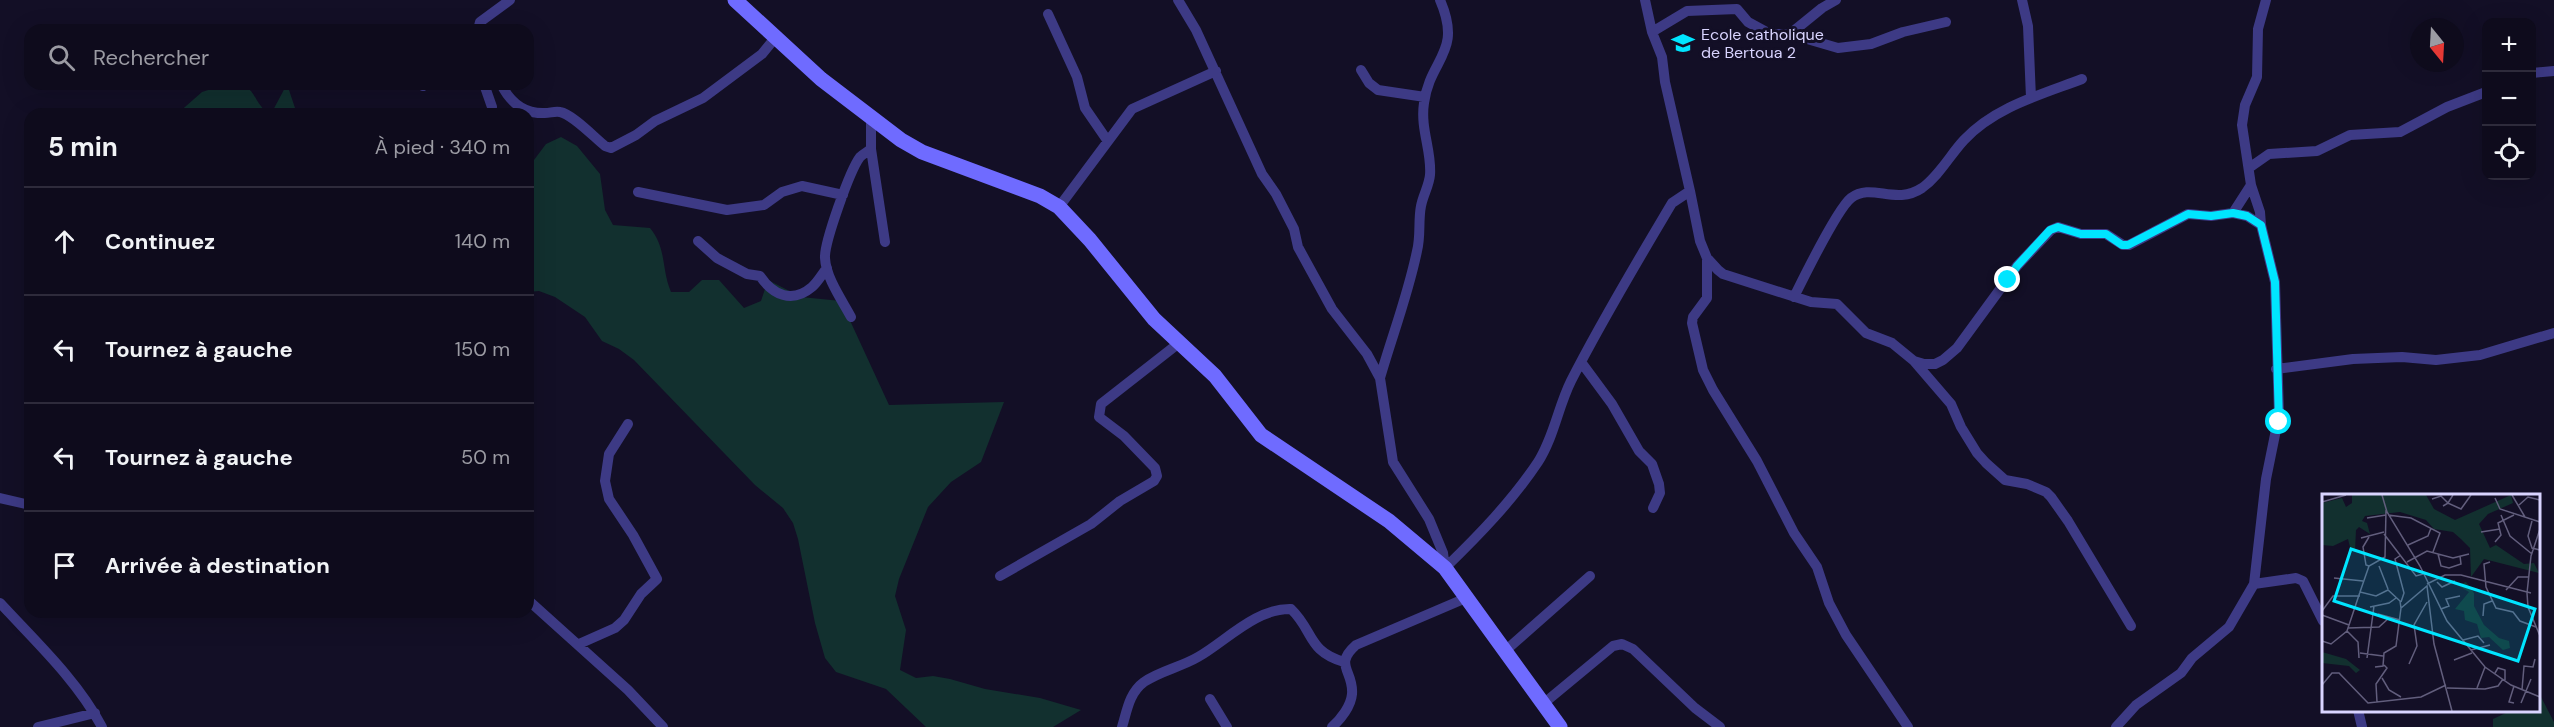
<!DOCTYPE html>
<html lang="fr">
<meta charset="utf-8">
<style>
:root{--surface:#0e0b1c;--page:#171425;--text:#f1f3f6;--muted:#9b9ba3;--line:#2e2b3b}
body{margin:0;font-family:"DM Sans",sans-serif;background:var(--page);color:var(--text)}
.controls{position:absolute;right:18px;top:18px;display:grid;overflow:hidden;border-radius:12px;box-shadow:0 6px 24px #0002}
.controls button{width:54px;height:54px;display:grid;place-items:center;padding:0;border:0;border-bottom:2px solid var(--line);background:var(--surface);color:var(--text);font:30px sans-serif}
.compass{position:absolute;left:2410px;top:18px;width:54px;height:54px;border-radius:50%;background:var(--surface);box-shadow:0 6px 24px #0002;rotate:162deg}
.stop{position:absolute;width:18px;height:18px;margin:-14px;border:4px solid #00e5ff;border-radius:50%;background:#fff}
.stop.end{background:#00e5ff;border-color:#fff;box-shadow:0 2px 6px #0008}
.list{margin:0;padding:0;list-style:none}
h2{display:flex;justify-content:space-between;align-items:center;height:78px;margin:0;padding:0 24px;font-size:26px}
h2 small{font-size:20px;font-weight:400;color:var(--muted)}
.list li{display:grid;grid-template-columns:39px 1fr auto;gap:18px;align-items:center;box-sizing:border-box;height:108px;padding:0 24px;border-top:2px solid var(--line)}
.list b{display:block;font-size:22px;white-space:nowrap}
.list em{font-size:20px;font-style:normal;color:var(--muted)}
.icon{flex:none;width:33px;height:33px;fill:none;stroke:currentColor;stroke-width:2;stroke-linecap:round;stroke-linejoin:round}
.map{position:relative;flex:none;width:2554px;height:727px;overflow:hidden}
.search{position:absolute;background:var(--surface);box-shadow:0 6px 24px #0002;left:24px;top:24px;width:510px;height:66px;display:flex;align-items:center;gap:15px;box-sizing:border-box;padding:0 21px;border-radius:18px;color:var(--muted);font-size:22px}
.panel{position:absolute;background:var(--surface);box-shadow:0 6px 24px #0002;left:24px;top:108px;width:510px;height:510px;border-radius:18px}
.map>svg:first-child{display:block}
</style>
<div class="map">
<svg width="2554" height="727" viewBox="0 0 2554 727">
<rect width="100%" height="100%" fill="#130f26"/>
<path fill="#12302f" d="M227,84C259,84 249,98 269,114H177L202,92Z
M287,84L297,114H271Z
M561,137L577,146L600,174L605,210L613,225L650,228C667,249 661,268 671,292H689L702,280H719L744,308L761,301L768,280L801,297L841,301L889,405L1004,402L981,462L951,482L928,507L899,579L895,596L906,630L900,670L916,678L933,676L950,679L985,689L1040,698L1081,710L1053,727H926L886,689L836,672L825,658L815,623L798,539L793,523L783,508L755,485L634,360L619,349L602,341L585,317L555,297L539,291L528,292V163L534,160L546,144Z
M2540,695L2554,722V727H2493V719L2510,711L2538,710V696Z"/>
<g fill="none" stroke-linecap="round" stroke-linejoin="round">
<path stroke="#3d3a85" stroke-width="10" d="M1178,0L1196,30L1262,174L1276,194L1294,229L1298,247L1332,309L1367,354L1380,378L1393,462L1429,519L1443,553L1445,568
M1645,0L1652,32L1662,57L1665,82L1690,191
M2022,0L2028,26L2031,98
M1048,14L1077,77L1085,108L1107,140
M478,30L480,22L510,0
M1652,32L1687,11L1737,9L1748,22L1770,34H1790L1838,48L1871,44L1903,32L1946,22
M1790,34L1822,8L1836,0
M1361,70L1369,83L1378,90L1425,97
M2532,73L2554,71
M484,84L492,107
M501,84C510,102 524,114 545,113C550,113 555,111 560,112C572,114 594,137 605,146L611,148L636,135L655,121L703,98L762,54L775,38
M423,86L426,84
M871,116V149L885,242
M2249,168L2269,154L2317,151L2350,135L2400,132L2447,107L2486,92
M638,192L727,210L764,205L782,192L802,186L843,195
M1059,207L1132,109L1216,71
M2233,213L2251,185
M2261,225L2260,212L2251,185L2242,125L2245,105L2257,77L2258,29L2266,0
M698,241L717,258L747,274L760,276C773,295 792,304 812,287C818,282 822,274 827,268
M1707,258V298L1693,317L1692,323L1703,370L1713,390L1757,461L1794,533L1817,567L1829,603L1846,635L1908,727
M1794,297C1804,277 1837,209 1851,198C1872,182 1895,206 1922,188C1939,176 1950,155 1964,140C1995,107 2040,95 2082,79
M851,317C842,300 826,278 825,258C824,243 850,170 860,157C863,154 867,152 871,149
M1914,361L1951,404L1961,427L1977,453L1986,463L2005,480L2027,484L2046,492L2051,497L2068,521L2131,626
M1581,362L1612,404L1639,451L1652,464L1659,484L1660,493L1653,508
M2276,369L2353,359L2402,357L2436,360L2480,355L2554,333
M1380,378C1392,336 1408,295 1417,251C1421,236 1418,221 1421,206C1423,195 1429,186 1430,175C1432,151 1420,129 1424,103C1430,58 1463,53 1440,0
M0,498L30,505
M1445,568C1479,535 1512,501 1538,462C1554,437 1558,407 1571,381C1602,320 1637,262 1672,203L1690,191L1700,241L1707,258L1718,270L1723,274L1811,302L1837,304L1866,333L1892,343L1914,361L1924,364H1935L1943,360L1957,348L2017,266L2051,230L2058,227L2081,234H2106L2123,245H2129L2188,214L2211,216L2233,213L2247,216L2261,225L2275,282L2279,415L2266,479L2254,584L2229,627L2192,658L2181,673L2136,705L2116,727
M1000,576L1091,524L1120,501L1154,481L1157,476L1155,468L1124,436L1099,417L1101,404L1179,343
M2254,584L2296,578L2303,581L2323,621
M528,600L628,690L663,727
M0,603C36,642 77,680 102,727
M579,644L615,628L624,620L641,594L657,579L633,535L609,499L605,481L609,454L628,424
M1505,651L1590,576
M1210,699L1227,727
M1543,704L1613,646L1622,644L1633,649L1695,708L1720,727
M2358,710L2362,727
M38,727L95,713
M1122,727C1127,711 1129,693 1144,682C1160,671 1181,667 1198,657C1226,641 1256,608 1291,609C1314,631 1307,651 1344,662
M1332,727C1341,719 1351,706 1352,694C1354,671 1333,665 1356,645L1466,598"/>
<path stroke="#6f6bff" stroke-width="15" d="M735,0L821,79L901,140L922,152L1040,196L1059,207L1090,240L1154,319L1215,376L1261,435L1389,521L1445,568L1560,727"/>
</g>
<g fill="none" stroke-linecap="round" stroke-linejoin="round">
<path stroke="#00e5ff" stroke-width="8" d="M2008,280L2017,266L2050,230L2058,227L2081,234H2106L2122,245H2128L2188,214L2211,216L2233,213L2247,216L2261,225L2275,282L2279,422"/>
</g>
<defs>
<g id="school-bare" transform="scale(1.8)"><path d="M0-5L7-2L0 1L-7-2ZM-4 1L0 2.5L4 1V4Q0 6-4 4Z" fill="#00e5ff" stroke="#130f26" stroke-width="2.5" paint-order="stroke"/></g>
</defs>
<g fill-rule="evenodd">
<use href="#school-bare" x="1683" y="43"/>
</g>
<g text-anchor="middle" stroke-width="6" stroke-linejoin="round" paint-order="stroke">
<g font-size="16" fill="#d9d4ff" stroke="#130f26" text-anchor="start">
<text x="1701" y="40">Ecole catholique<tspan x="1701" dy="18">de Bertoua 2</tspan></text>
</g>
</g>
<g transform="translate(2322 494)">
<rect width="218" height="218" fill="#130f26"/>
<path d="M30,1H104L112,15L133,26L189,1L191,9L166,20L157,30L168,54L174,51L202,70L212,69L217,79L162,65L149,83L148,54L139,45L131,38L112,35L104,26L78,18L43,22L40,27L45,29L48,40L37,33L34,36L33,57H29L26,45L11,52L0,51V9L20,4L24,13L30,9ZM144,88L152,99V112L162,131L177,144L187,147L188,154L181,156L167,143L159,144L155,130L143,126L142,117L133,115L147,98L135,91ZM0,158L24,165L38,176L34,179L27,172L0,169Z" fill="#12302f"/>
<path fill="none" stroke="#625e7d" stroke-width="1.5" d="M60,1L65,18L98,72L125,127L163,173L189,191L218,203M190,1L203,23M173,4L178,15L218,28M110,5L119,2L126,9L131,1M0,8L24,1M197,11L206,3L218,6M121,12L126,9L139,15L149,1M64,16L63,63L47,72L38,98L54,102L66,96L78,107L79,114L105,92L112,150L130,217M66,21L89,24L118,39L111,58M179,21L188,42L210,60M45,24L64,21M210,27L206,42L210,54L218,56M218,35L209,62L205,99L206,113L218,142M159,38L178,35M62,40L94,82L101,80M47,43L41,53L44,71L47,72M39,44L62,38M173,48L179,41L176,29L192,21M86,51L106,42L109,34M116,60L119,72L127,74L139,70L138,62M79,61L73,65L82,99L79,108M85,68L105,57L131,64L147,60M168,68L162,70L164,93L174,114L191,118L198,127L214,133M57,72L66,95M12,84L41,87M115,88L120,93L133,87M105,90L123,81H139L209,99M184,96L196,83H207M48,113L67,109L74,104M119,115L127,112L124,105L138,102M0,117L11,102H38M56,120L78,126M0,121L27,131M161,122L162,110L170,107M26,134L57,133L68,123M25,137L36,148L37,164M141,146L156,142L162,149M0,147L9,150L25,137L38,98M149,156L168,151M38,159L61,162M45,164L52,112M132,166L150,159M87,170L95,152L92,131L105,108M53,173L61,172L62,159L74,152L79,114M173,179L176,174L183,176V186M60,184L67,196L79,203M0,191L10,179H17L46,209L99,203L124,191M192,192L187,208L192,209M125,194L163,195L176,192L181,185M155,194L163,173M200,196L202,172L211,173L213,165M55,208L54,190L65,174L62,171M199,209L209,185"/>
<path fill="#00e5ff" fill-opacity="0.15" stroke="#00e5ff" stroke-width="3" d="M29,55L213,115L196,167L12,107Z"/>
<rect width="218" height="218" fill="none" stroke="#d9d4ff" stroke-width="3"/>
</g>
</svg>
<div class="controls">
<button>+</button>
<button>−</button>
<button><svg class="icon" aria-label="locate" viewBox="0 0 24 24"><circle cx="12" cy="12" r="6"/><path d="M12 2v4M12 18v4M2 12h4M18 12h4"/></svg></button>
</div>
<svg class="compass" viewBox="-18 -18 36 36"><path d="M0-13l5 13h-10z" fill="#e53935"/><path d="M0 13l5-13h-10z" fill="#9b9ba3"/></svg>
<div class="stop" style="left:2279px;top:422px"></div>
<div class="stop end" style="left:2008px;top:280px"></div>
<div class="search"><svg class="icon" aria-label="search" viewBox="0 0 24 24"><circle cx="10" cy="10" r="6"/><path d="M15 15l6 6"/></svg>Rechercher</div>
<section class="panel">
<h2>5 min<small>À pied · 340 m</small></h2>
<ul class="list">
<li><svg class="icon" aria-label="ahead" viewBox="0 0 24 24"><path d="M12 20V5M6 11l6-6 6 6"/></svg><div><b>Continuez</b></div><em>140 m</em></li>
<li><svg class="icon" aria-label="left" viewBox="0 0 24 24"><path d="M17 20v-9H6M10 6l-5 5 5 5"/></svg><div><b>Tournez à gauche</b></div><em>150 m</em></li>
<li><svg class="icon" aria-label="left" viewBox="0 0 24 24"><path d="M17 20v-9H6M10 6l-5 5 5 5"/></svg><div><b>Tournez à gauche</b></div><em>50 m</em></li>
<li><svg class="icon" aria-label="arrive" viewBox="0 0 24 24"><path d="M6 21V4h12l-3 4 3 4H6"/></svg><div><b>Arrivée à destination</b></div></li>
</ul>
</section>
</div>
